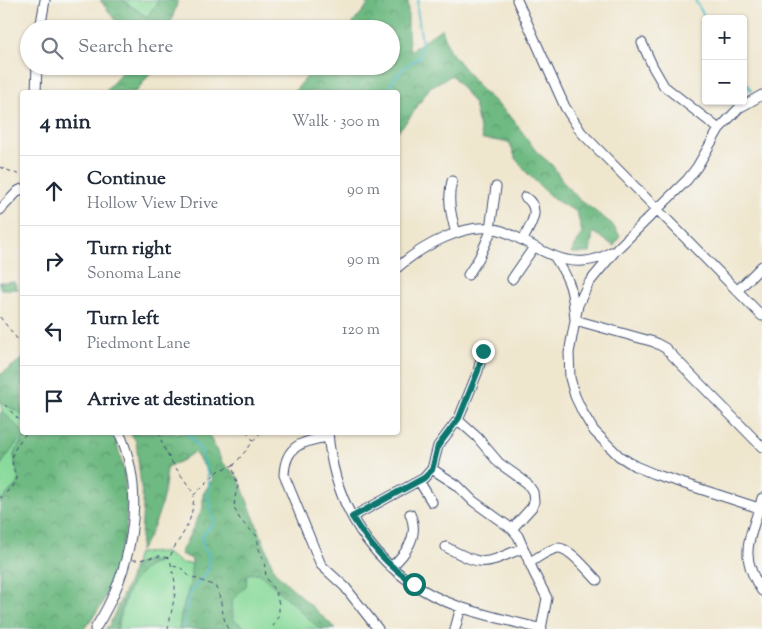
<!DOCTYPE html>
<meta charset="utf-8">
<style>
:root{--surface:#fff;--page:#f2f2f3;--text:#1f2937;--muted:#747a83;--line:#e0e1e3}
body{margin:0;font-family:"Sorts Mill Goudy",serif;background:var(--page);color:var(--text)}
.controls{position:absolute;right:15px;top:15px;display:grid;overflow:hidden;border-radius:5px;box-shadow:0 1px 4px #0004}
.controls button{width:45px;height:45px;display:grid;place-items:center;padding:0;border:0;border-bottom:1px solid var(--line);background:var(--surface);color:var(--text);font:25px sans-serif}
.stop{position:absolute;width:15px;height:15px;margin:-11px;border:4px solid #0f766e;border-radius:50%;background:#fff}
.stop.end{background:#0f766e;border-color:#fff;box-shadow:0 1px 5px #0008}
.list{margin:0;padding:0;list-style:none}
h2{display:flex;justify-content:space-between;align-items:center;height:65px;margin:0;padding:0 20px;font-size:21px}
h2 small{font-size:16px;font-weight:400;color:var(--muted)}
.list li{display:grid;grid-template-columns:32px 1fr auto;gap:15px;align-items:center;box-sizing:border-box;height:70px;padding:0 20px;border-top:1px solid var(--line)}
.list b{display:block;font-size:19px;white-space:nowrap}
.list p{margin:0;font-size:16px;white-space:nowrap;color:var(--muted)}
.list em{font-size:16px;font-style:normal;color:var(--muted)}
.icon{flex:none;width:28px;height:28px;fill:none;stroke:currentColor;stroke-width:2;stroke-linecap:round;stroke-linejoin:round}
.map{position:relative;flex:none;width:762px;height:629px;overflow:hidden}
.search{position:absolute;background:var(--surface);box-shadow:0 1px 4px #0004;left:20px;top:20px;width:380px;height:55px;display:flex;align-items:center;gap:12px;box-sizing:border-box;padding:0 18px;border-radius:28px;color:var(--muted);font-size:19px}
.panel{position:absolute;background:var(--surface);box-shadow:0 1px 4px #0004;left:20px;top:90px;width:380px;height:345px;border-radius:5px}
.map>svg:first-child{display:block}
</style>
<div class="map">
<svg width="762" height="629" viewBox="0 0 762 629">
<defs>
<pattern id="forest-crowns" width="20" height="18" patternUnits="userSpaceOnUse" patternTransform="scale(1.25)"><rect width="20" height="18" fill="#6eba82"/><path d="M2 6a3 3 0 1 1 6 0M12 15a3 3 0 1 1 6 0" fill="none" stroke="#5a986e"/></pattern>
</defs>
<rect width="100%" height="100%" fill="#f6f6f2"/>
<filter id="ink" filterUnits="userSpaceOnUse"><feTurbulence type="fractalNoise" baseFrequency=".02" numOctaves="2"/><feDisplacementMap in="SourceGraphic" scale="10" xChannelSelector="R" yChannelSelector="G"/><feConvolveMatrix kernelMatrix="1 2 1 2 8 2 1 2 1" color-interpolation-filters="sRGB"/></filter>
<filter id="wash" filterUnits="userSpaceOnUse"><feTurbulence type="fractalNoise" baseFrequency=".0096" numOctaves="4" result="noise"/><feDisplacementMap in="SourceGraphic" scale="20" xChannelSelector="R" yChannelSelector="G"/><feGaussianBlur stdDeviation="1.12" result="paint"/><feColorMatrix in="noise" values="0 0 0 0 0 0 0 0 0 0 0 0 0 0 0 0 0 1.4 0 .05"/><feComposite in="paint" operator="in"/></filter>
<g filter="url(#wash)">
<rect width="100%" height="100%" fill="#efe6ce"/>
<path fill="#88da9a" stroke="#52847c" d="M122,0H159L147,17Z
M0,402L22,414V432L2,411Z
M23,433H26L14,455L19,482L0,502V466Z
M164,552L181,563L265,568L328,629H117L138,553Z"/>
<path fill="url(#forest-crowns)" stroke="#447470" d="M100,0H122L147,17L159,0H178L169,29H122Z
M363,0H408V35L410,51L442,28L449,50L479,87L512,118L536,151L552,165L564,183L579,199L612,224L620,236L614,246L593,232L590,253H571L582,233L577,212L553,199L526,172L516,159L509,142L482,139L474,104L452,75L430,87L409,119L398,131V92H294L316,66H391V29H348L368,5Z
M124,66H156L136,92H105L118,77Z
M0,282H14L18,289H0Z
M22,359V414L0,402V375Z
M2,411L24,433L0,466V413Z
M26,433H111L115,437L124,471L126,503V527L117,567L101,606L84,629H0V502L19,482L14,455Z
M130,433H208L222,462L238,477L275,572L336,629H320L259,573L247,574L246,586L232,600L233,619L247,629H179L181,615L190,584L192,559L180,554L203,508V494L213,479L194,452L181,461L167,467C165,498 158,524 140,551L143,505L136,441Z
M145,561L157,562C153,564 147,567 143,570C128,584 120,610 117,629H105L110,624L130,579L133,566Z"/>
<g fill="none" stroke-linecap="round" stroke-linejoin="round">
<path stroke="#4ebac9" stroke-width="2" d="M695,0L706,19
M743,79L751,90
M387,92C392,79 406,63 419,58L422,43L417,9L418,0
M184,629L189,594L208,571L209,555L203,547L202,536L214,522L208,496L209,484L207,472L201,451L187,432"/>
</g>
</g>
<g filter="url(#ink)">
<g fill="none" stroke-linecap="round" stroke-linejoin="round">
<g stroke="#3b4a6f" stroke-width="11">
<path id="minor" d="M517,0L565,107L581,132L762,316
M40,29L45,0
M642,43L653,67L664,86L719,129
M36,92L37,66
M762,95L739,108L719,129L697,167L687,180L617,249L588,284L578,305L569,353L570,378L575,396L583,413L594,431L619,456L635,466L654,474L762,509
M452,181C447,198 451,216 456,233
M0,210L18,191L22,189
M490,229L496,187
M523,240C530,225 543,209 525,197
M611,252C594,263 573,264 554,256C571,281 573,291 575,320L654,342L665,348L762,447
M398,267C421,247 467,220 499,230C519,236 535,249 554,256
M468,275L479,258L492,229
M512,279L534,247
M737,291L762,266
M458,420L477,437L499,463L527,483L533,492L534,502L532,507L512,529
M328,432C334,514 382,580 460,607C487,616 515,622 542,629
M328,437C303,441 285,445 284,475L321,565L345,587L378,629
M432,469L457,485L473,501L512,529L518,536L534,573L547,598L541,629
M419,481L432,502
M762,498C752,537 736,552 762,591
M352,517L424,478L432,469L438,446L459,418L478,371L483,351
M446,547C485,568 484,564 523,548
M529,563C537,558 549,549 558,548C569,547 589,572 597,580
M391,567C406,554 420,535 410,514
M95,629C131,572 148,497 119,432
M455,629L461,607"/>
</g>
<path stroke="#3b4a6f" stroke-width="1" stroke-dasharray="4 4" stroke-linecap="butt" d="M0,167L22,176
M0,317L18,340
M5,405L22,423
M159,432C164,458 182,473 194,495L219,470L234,465
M246,432L253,440
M261,432L234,465L233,469L238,486L235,497L234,508L241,521L257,536L259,549L264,560L266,577L276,593L279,604V614L272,629
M0,498L9,490L17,479C7,457 13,450 27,432
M133,560H139L159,556L170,558C172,548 180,540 185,530C191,520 193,508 194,496
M173,566L181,568L189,576L215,586C223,599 221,616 228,629
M168,629L175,594V582L170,559"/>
<use href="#minor" stroke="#fff" stroke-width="9"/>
</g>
</g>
<g fill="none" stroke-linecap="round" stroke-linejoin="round" filter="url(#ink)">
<path stroke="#0f766e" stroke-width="6" d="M414,584C387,565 369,544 352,517L424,478L432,470L438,446L459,418L478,371L483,351"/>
</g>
</svg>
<div class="controls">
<button>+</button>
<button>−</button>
</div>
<div class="stop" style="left:414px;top:584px"></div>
<div class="stop end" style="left:483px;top:351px"></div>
<div class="search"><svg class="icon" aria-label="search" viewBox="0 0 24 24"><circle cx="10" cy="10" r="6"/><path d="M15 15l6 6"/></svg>Search here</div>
<section class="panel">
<h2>4 min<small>Walk · 300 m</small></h2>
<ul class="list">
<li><svg class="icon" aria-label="ahead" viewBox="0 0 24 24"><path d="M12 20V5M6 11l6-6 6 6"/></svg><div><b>Continue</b><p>Hollow View Drive</p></div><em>90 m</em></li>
<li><svg class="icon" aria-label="right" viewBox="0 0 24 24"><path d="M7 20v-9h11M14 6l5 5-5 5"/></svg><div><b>Turn right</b><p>Sonoma Lane</p></div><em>90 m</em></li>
<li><svg class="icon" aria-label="left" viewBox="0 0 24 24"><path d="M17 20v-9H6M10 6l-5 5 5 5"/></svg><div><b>Turn left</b><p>Piedmont Lane</p></div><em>120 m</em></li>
<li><svg class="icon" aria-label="arrive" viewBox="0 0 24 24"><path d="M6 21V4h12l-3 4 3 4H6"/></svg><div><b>Arrive at destination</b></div></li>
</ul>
</section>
</div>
